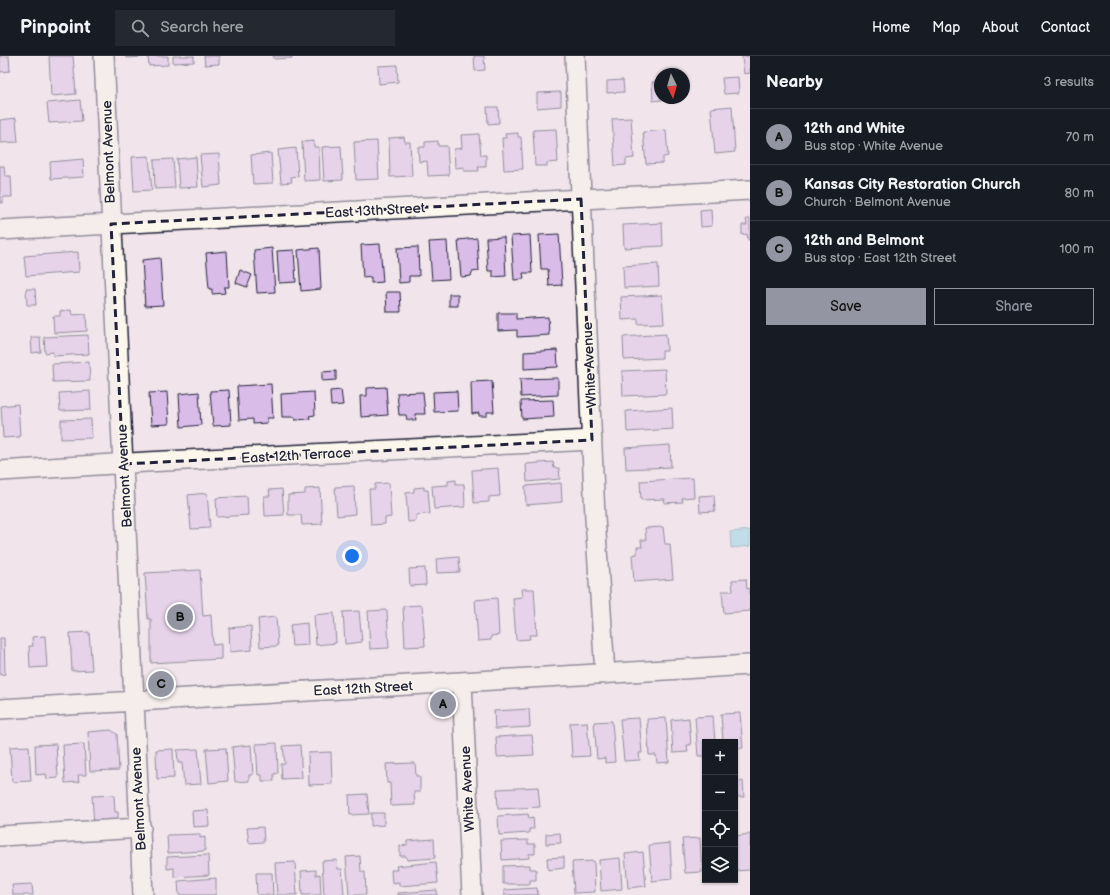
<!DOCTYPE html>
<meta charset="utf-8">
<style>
:root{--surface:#171b24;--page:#242831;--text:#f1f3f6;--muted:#9ea1a6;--line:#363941;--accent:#9495a2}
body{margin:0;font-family:"Balsamiq Sans",sans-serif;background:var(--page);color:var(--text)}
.controls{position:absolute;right:12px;bottom:12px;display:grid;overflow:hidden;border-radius:0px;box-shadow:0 1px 3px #0004}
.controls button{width:36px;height:36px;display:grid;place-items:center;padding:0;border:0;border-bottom:1px solid var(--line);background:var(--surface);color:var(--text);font:20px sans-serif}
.compass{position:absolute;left:654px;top:12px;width:36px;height:36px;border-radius:50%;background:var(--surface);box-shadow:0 1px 3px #0004;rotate:175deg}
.you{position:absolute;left:352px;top:500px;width:14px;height:14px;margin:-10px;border:3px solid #fff;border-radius:50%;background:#1a73e8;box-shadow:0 0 0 6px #1a73e833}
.badge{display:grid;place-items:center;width:26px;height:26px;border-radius:50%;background:var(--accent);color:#111;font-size:13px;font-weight:700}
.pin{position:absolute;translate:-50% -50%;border:2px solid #fff;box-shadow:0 1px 4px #0006}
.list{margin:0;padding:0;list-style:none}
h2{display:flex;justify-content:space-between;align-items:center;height:52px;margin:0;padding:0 16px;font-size:17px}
h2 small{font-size:13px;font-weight:400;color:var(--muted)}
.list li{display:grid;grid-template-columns:26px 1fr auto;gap:12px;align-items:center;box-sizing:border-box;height:56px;padding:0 16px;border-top:1px solid var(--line)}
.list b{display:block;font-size:15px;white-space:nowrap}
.list p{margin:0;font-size:13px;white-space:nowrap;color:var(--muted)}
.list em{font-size:13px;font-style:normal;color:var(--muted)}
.actions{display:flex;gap:8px;padding:12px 16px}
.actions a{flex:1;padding:9px 0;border:1px solid var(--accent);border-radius:0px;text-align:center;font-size:14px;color:var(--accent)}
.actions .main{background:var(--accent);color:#111}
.icon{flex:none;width:22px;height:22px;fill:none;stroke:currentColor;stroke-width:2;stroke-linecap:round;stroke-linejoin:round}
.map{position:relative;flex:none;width:750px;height:839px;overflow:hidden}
header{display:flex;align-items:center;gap:24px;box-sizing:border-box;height:56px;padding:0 20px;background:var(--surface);border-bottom:1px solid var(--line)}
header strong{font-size:19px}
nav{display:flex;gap:22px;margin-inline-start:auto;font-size:14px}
.search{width:280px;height:36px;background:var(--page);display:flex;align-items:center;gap:10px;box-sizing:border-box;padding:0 14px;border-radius:0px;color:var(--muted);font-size:15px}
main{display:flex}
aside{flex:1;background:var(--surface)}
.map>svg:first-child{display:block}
</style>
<header>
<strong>Pinpoint</strong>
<div class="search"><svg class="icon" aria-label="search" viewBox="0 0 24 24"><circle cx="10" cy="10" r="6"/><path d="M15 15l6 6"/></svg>Search here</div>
<nav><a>Home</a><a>Map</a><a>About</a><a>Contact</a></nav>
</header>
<main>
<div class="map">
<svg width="750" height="839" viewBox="0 0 750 839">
<rect width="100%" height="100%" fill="#f1e5eb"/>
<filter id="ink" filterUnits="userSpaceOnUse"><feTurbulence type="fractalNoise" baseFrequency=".025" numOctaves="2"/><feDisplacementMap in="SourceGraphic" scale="8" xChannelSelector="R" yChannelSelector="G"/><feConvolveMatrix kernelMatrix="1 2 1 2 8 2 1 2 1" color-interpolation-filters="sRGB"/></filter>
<g filter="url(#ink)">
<path fill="#85d2e4" stroke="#5d8ca0" d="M750,474V490L731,492L730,476Z"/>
<path fill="#dabce9" stroke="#22223b" d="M0,0H9L10,15L0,16Z
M49,0H73L76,38L51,40Z
M126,0H144V1L126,2Z
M148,0H168V9L149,10Z
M173,0H194V6L173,7Z
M204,0H219V8L205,9Z
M273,0H292V2L274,3Z
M474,0H484L485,14L475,15Z
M750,0V17L744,18L742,1Z
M397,9L398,26L379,28L378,10Z
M738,21L739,37L724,38L722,22Z
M623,24L624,36L607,37V25Z
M652,26H660V42H668V43L653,45Z
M561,36V50L537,52V37Z
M80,44L82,65L49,67L47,47Z
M732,50L735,96L715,98L711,52Z
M487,51H498L499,67L488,68Z
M16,62L18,86L0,87V64Z
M631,62L634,102L626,103V109L615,110L612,63Z
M556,73L558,106L547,107V110H535L533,74Z
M666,74L668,100L663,101V107L646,108L643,76Z
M518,77V81H521L523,113L504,114L502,82H506L505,78Z
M479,78L481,99H486V111H478L479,115H464V111L455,112L454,93L462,92L461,79Z
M404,81L405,86H410L412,120L390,121L389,82Z
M314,85V91H319L320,124L304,125L302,86Z
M377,85L379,123L356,124L354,86Z
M438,85V90H447L449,119L428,120L427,105L419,106L418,91H425V86Z
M341,90L343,124L324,125L322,91Z
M296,92L298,120L291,121L292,126L281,127L278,94Z
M271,97L273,127L253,128L251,99Z
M219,98L221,129L203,131L200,99Z
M149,100L152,134L134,135L132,101Z
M196,101L198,131L179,132L177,103Z
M83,103L84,121L51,123L50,106Z
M173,103L175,132L155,133L154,104Z
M0,110H4L5,120H11L12,141H3V147H0Z
M711,153L712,170L701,171L700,154Z
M746,163H750V184H748L747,178L742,179V169H747Z
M662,167L663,190L624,192L623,169Z
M559,178L562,229L549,230L548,213H541L539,179Z
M530,179L532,217H523L524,223L514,224L511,180Z
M504,181L506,220L493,221V215H488L486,182Z
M477,182L479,215L472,216L471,220L461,221L458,184Z
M447,185L449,223L432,224L429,186Z
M380,188L383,226L371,227V221L363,222L361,189Z
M418,191L419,220H409V226L399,227L397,192Z
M272,192L275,236L257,237L254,194Z
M319,192L321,233L301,235L298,194Z
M294,194L296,226L279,227L277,195Z
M227,195L229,231H224L225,237L212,238V233H209L206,197Z
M78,196L79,216L26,220L24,200Z
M160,202L163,249L145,250L142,204Z
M658,208L659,230L624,232L623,210Z
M240,214L252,219L247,231L236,227Z
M26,233H35L36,249H27Z
M386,236H400L401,256H387Z
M449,238H458V250H449Z
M662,239L664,267L638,268V263L622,264L621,241Z
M71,254L72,259L86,258L87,275L54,277L53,260H60V255Z
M498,257H516V263L548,261L549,279L517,281V274L498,275Z
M666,278L667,295H662V302L624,304L623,281Z
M88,279L89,298L53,300V296L45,297L44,281Z
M31,281H40L41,296L32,297Z
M557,294L558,311L524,313V296Z
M89,306L90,325L53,326L52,308Z
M665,313L666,338L623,340L622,315Z
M336,315V324L322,325V316Z
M558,322V339L521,341L520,323Z
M492,325L494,356H487V360H479V357L472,358L471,326Z
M271,328L273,362H267V367L253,368V363L239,364L237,330Z
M386,331L388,359L361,361L360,340H367V332Z
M229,334L231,369L213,370L210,335Z
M341,334L343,349L331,350L330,335Z
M90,335L91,354L60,355L59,337Z
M457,335L458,355L434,356L433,336Z
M167,336L169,368L151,369L149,337Z
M199,336L201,369L181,371L179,338Z
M314,336L315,359L309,360L310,363L295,364V361H282L281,338Z
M423,336L425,358H415L416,364H407L406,359H399L397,337Z
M553,344L554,361L522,363L521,345Z
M18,348L20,381L3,382L1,350Z
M672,352L673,373L627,376L626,355Z
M91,363L92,382L61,383V364Z
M670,389L671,411L626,413L625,392Z
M553,406L554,412H559L560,423L527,426L526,408Z
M498,412L500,440L489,441V446L474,447L472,414Z
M693,422L694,441L682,442L683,446L664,447L665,443L641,444L640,425Z
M456,424V428H464L465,451L434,453L432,430L448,429V425Z
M389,427L391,461L385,462V468L371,469L369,433H375V428Z
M561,427L562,446L526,449L525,430Z
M354,430L355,458L337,460L335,431Z
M424,431V434H428L430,458L416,459V465L408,466L406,437L414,436V432Z
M320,432L322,468L302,469L301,459H288V439L305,438V433Z
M282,433L284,459L265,460L264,440H270L269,434Z
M207,437L210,472L191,473L188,439Z
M714,439L715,455L700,456L699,440Z
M247,440L248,459L217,461L216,442Z
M663,471L665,488H670L673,523L634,526L632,499L637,498V491H642L641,484H646L645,472Z
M459,501L460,516L437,517L436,503Z
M425,512L426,529L410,530L409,513Z
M200,514L203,560L211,559L213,589L221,588V603L151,607V563H148L145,517Z
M746,523L747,533L750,532V555L724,557L722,535H733L732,524Z
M521,533H534L537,579H529L530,583L516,584L513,542L522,541Z
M497,542L499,579L491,580V584L478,585L475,544Z
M422,549L425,590L405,591L403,550Z
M387,554L389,592L370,593L368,555Z
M359,555L362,586L345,588L343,556Z
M334,557L336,587L316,589L314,559Z
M276,561L278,590L260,591L258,563Z
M307,567L308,589L292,590L290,569Z
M251,570L252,594L230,596L229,572Z
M89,576L92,614L72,615L70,577Z
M45,580L47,611L30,612L29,590H33L32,581Z
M0,582H4L5,618L0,619Z
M529,653L530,671L495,673L494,655Z
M740,657L743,692L735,693V686H723L721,658Z
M713,660L715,686H705V700H698L695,661Z
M639,662L642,697H639L640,704L624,705L620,663Z
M666,662L669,706L657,707L656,699H649L647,663Z
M689,662L691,689H687L688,696L673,697L671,664Z
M612,665L615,706L605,707V702L597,703L594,666Z
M587,666L590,700L572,701L570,667Z
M111,674L117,678L119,714L90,715L88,676Z
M532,679L534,699L497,701L496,681Z
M277,687L278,717L274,718V725H262V719H258L256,688Z
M56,688L58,722L47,723L46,718L36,719L35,689Z
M84,688L86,719H78L79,726L65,727L63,689Z
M251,689L253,719H249V725L235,726L232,691Z
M300,689L302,722L282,723L281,708H285L283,690Z
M29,690L31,725L12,726L10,691Z
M226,692L228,725L209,727L206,693Z
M173,693L174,722L157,723L156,694Z
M198,693L201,728L184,729L182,707H178L177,694Z
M331,696L332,728L309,729L308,697Z
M415,707L416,720H420V736H414L415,749L391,750L390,727H387L386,708Z
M743,725L744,741H735V726Z
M538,731L540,751L498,753L497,733Z
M367,738L369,758L350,759L349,739Z
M114,739L115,756H118V769L94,770L92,740Z
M208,754L209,770L193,771L192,755Z
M371,757H384V769L371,770Z
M528,758L529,762L533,761L534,773H529V777L499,779L498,760Z
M263,771L264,786L249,787L247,772Z
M560,777L561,787L546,788V778Z
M200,778V782L205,781V795L168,797L167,779Z
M750,778V814L735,815V780Z
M700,782L702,816L685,817L682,783Z
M434,783L435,802L407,804L406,800H400V790L407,789V785Z
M528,784V788H535V798H529V802L502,804L501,785Z
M670,787L672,823L652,825L649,789Z
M643,796L646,830L628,832L625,798Z
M208,799L209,819L174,821V812L167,813V801Z
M360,800L361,816H365L366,839H349L346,801Z
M564,801V812L548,814L547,802Z
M620,802L622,833L601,835L599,804Z
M337,804L338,813H342L344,839H324L322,805Z
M594,805L595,836L574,837L572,806Z
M295,806L297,839H277L275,807Z
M436,806L438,827L399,830V826L392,827L391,814H397L396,810Z
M530,809V813H536V824H530V828H503V810Z
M316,814V819L320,818L321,839H302L301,815Z
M256,817H272L273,839H257Z
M216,822V839H179L178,825Z
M32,828L33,839H13L12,829Z
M537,832L538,839H504V834Z
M437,834V839H398V837Z"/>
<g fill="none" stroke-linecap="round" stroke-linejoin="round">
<g stroke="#22223b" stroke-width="22">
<path id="minor" d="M104,0L143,839
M575,0L595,461L605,618
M0,174L750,134
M0,415L146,406L592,384
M462,626L472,839
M0,653L750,609
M0,780L141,772"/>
</g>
<use href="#minor" stroke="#fbf7ec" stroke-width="19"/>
</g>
</g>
<path d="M0 0H750V839H0ZM581,143L592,384L123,408L111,168Z" fill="#f1e5eb" fill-opacity=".55" fill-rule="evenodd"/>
<path fill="none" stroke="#22223b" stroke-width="3" stroke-dasharray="8 5" stroke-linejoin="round" d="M581,143L592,384L123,408L111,168Z"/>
<g text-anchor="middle" stroke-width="3" stroke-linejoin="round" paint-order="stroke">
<g font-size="14" fill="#22223b" stroke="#fbf7ec">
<text transform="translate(108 96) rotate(-92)" y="5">Belmont Avenue</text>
<text transform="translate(375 154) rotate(-3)" y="5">East 13th Street</text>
<text transform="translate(589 309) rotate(-93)" y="5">White Avenue</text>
<text transform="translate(296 399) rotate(-3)" y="5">East 12th Terrace</text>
<text transform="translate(124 420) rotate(-93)" y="5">Belmont Avenue</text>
<text transform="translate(363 632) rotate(-3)" y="5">East 12th Street</text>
<text transform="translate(467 733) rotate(-93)" y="5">White Avenue</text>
<text transform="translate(138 743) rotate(-93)" y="5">Belmont Avenue</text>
</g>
</g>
</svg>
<div class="controls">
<button>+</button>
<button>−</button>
<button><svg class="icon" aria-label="locate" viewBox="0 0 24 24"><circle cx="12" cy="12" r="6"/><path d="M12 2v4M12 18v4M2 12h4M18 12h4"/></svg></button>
<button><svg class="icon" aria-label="layers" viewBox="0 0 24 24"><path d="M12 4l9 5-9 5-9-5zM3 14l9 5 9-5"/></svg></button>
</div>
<svg class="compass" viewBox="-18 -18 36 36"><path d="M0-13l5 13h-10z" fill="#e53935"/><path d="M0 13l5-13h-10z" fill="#9ea1a6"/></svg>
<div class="you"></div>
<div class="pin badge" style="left:443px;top:648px">A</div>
<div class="pin badge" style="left:180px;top:561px">B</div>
<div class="pin badge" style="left:161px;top:628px">C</div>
</div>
<aside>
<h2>Nearby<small>3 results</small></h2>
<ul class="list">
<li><span class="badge">A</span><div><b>12th and White</b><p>Bus stop · White Avenue</p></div><em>70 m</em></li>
<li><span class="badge">B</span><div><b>Kansas City Restoration Church</b><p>Church · Belmont Avenue</p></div><em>80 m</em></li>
<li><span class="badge">C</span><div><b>12th and Belmont</b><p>Bus stop · East 12th Street</p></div><em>100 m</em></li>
</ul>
<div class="actions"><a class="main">Save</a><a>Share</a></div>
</aside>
</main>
